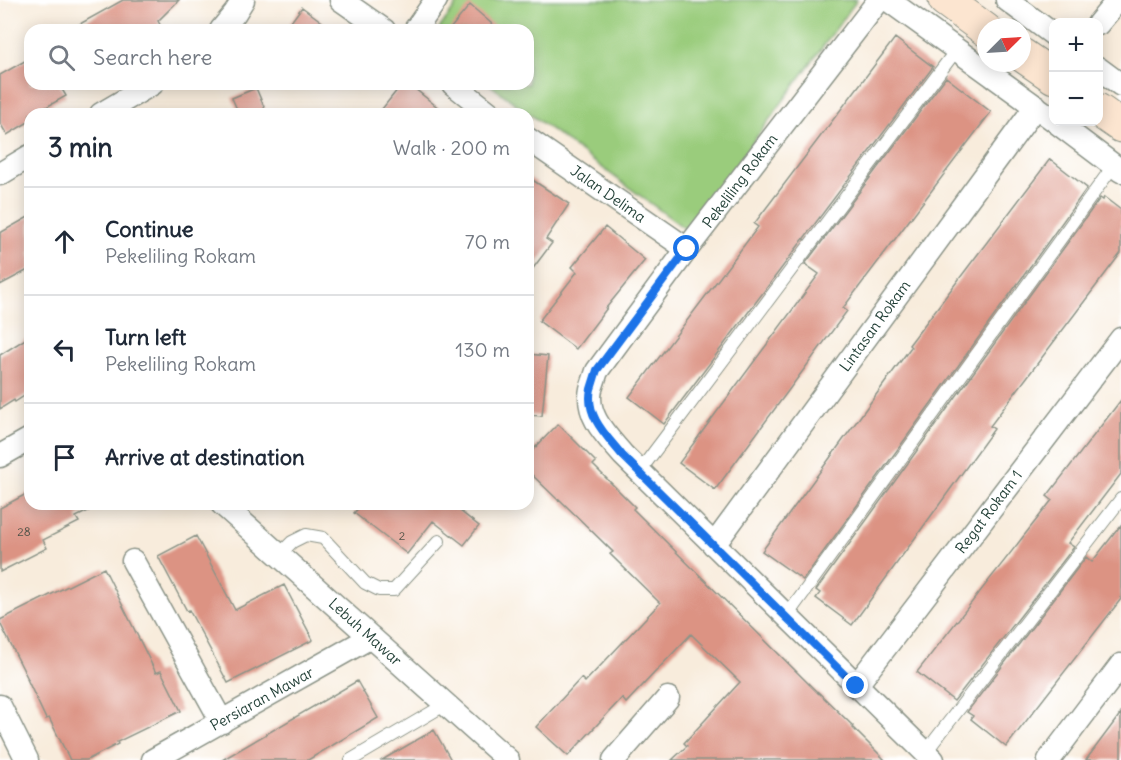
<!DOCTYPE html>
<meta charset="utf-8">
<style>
:root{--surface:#fff;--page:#f6f6f7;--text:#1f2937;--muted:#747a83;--line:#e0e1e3}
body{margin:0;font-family:Delius,sans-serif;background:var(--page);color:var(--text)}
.controls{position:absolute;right:18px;top:18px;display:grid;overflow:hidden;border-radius:12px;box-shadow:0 3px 15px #0003}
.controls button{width:54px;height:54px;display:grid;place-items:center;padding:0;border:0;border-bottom:2px solid var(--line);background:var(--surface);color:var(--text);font:30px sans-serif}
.compass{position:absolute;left:977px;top:18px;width:54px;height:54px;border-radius:50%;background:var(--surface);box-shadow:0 3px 15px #0003;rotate:66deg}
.stop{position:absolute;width:18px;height:18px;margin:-14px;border:4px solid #1a73e8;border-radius:50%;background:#fff}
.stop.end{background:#1a73e8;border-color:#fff;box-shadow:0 2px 6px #0008}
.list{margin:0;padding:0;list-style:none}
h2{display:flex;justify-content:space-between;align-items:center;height:78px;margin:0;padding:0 24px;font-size:26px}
h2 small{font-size:20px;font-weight:400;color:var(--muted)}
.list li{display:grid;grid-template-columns:39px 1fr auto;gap:18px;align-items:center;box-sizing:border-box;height:108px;padding:0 24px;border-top:2px solid var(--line)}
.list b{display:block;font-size:22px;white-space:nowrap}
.list p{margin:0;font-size:20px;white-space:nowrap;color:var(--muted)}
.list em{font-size:20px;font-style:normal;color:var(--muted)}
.icon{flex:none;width:33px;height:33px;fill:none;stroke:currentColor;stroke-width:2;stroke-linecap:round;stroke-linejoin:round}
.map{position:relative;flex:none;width:1121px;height:760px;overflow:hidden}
.search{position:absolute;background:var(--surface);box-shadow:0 3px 15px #0003;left:24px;top:24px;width:510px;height:66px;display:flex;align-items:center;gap:15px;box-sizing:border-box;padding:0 21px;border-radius:18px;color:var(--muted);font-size:22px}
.panel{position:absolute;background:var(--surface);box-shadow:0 3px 15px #0003;left:24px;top:108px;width:510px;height:402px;border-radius:18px}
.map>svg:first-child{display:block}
</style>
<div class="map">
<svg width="1121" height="760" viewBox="0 0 1121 760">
<rect width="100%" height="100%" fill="#fff"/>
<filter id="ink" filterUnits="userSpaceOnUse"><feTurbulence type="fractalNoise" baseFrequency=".0167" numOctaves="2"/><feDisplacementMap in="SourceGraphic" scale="12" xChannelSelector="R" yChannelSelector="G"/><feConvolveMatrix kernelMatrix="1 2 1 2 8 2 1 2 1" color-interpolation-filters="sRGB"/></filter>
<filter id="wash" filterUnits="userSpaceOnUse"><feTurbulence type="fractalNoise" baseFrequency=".008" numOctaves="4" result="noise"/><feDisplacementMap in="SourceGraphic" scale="24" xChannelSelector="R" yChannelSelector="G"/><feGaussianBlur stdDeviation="1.35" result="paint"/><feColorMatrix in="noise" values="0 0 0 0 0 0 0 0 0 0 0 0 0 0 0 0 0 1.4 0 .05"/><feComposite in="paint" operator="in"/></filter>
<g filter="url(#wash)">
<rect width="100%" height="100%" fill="#f8ecdc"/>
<path fill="#9acc7c" stroke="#5c8458" stroke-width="1.5" d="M460,0H857L688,231L489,84H528V30H438Z"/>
<g id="blocks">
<path fill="#dc9383" d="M123,0H179L158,21L163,30H69Z
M470,5L499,30H449Z
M302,7L333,30H285Z
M895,38L933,67L664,424L629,397L758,227L754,224Z
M30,58V84H59L66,96L34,114H30V121L7,135L0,123V75Z
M946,77L991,112L843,308L847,311L715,490L679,463L819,274L805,264Z
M402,84H409L446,114H378Z
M256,88L267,114H239L232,98Z
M1050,159L1087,188L803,580L762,551L911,347L909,345Z
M528,177L569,204L546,239L552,243L528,275Z
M1104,197L1121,210V253L990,426L994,429L852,625L816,598L820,593L816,590L1100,198L1103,200Z
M30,216V269L0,285V233Z
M605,227L645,260L606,308H607L576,349L539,321L577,272L572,267Z
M30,336V392L15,402L14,400L0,409V355Z
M528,354L548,356L542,416L528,415Z
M1121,400V474L1068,543L1074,547L954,701L917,672L1052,500L1047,496Z
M558,424L596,462L593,465L635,507L633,509L818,693V692L853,726L852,727L885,760H672L687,746L684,743L740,682L691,634L626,703L622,698L568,756L536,727L581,678L585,682L660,603L610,554L613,552L559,499L558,500L528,471V455Z
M30,492V504H102L76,517L79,522L43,540L47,548L0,572V508Z
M362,504H451L479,526L464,545L433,521L407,554L354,513Z
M1121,525V599L1006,747L971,719L973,716L967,712L1086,557L1092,562Z
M196,536L235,610L284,585L313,640L228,683L189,610L187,611L158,556Z
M104,568L156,673L161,671L181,711L117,742L118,744L87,760H70L49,718L46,719L27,679H28L0,623V620Z
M357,681L378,718L308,760H222Z
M1121,713V760H1086Z
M434,730L451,760H382Z"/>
</g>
</g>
<g filter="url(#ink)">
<use href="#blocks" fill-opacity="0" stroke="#8c9488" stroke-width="1.5"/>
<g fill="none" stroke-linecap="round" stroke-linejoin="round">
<g stroke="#8c9488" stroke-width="14">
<path id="service" d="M639,472L957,49
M279,555L292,542L306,535L323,538L365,583L379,590H394L439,541
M786,617L1114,165
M925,753L1121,499
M351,760L446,704"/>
</g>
<g stroke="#8c9488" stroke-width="25">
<path id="minor" d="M341,0L384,30
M879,0L687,249L597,371C595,377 593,383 591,389C585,416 607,436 623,455L933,760
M888,0L1054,120
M1007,0L1054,35
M1098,24L1118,0
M221,30L235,13L243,0
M415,30L436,0
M1098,68L1121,85
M453,84L491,114
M101,114L152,84
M1056,122L1121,171
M528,139L687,249
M0,174L30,156
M0,456L30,439
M222,504L508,760
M714,545L1036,106
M133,561L222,722
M856,686L1121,339
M0,706L27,760
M153,760L371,637
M614,760L668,698
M1049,760L1121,665"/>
</g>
<g stroke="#8c9488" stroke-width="35">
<path id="secondary" d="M945,0L986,30
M1022,55L1054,77
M1098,110L1121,126"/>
</g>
<use href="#service" stroke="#fff" stroke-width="12"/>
<use href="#minor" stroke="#fff" stroke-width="22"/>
<use href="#secondary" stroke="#fce5d0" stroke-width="33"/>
</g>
</g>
<g fill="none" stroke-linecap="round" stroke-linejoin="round" filter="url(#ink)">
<path stroke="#1a73e8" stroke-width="8" d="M687,249L597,370C595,376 593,383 591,389C585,416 607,436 622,455L856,686"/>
</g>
<g text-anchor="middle" stroke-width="4.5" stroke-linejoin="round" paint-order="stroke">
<g font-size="12" fill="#4e5248">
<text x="24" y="536">28</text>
<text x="402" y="540">2</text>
</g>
<g font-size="15" fill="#1f3d34" stroke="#fff">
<text transform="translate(740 181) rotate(-53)" y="5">Pekeliling Rokam</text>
<text transform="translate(608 194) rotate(35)" y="5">Jalan Delima</text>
<text transform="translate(875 326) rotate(-54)" y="5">Lintasan Rokam</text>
<text transform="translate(989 512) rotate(-53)" y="5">Regat Rokam 1</text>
<text transform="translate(365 632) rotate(42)" y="5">Lebuh Mawar</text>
<text transform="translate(262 699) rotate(-29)" y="5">Persiaran Mawar</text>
</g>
</g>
</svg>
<div class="controls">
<button>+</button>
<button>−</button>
</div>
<svg class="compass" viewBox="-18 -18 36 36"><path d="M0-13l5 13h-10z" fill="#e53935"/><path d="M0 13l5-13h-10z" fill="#747a83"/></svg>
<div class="stop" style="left:687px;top:249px"></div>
<div class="stop end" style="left:856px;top:686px"></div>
<div class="search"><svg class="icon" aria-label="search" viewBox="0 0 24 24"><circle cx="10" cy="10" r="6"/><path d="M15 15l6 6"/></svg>Search here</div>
<section class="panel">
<h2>3 min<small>Walk · 200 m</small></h2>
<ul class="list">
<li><svg class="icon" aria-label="ahead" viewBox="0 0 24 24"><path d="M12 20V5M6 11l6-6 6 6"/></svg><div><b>Continue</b><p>Pekeliling Rokam</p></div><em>70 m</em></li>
<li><svg class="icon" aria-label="left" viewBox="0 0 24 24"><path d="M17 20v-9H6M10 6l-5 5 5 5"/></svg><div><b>Turn left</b><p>Pekeliling Rokam</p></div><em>130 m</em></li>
<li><svg class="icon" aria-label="arrive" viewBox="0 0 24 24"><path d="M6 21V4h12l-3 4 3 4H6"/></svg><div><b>Arrive at destination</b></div></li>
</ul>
</section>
</div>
